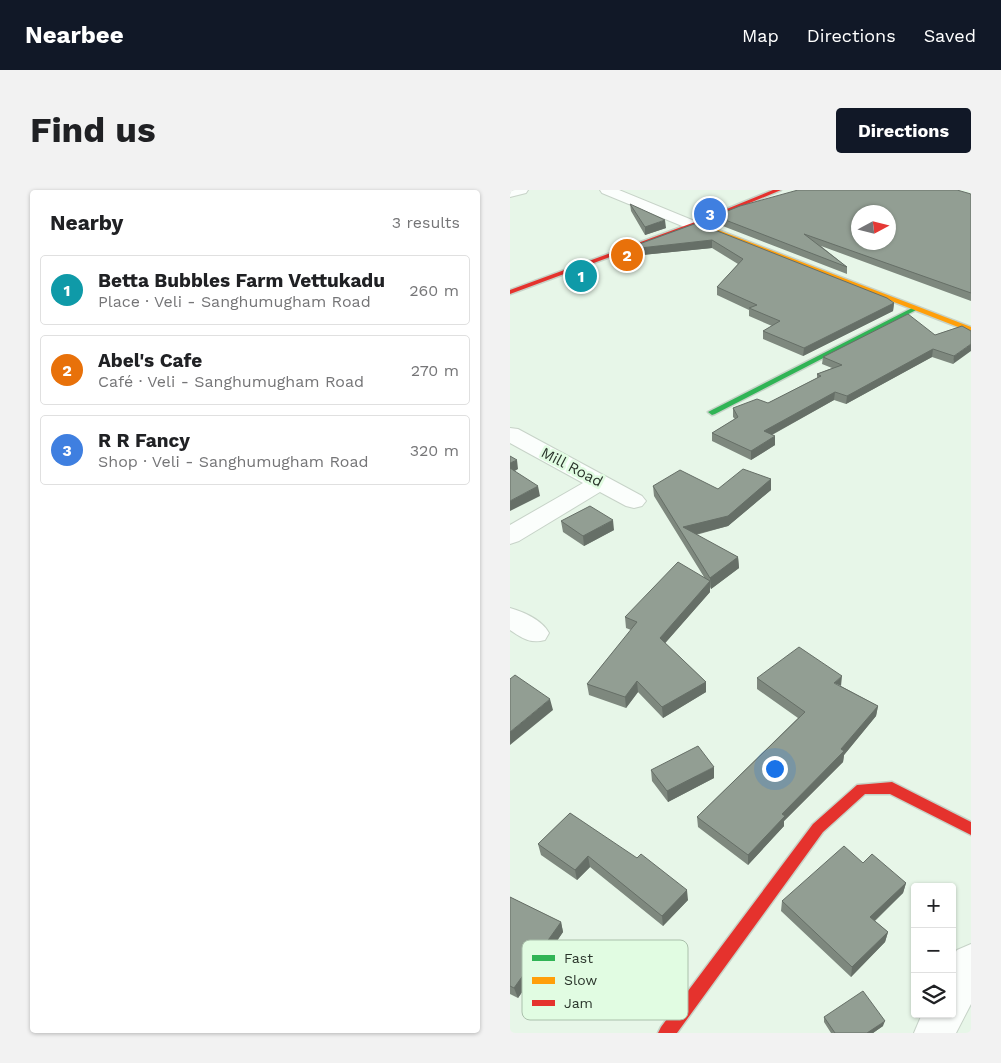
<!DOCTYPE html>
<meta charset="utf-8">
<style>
:root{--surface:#fff;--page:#f2f2f2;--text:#202124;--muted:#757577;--line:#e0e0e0;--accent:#111827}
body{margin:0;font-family:"Work Sans",sans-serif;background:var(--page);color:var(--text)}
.controls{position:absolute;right:15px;bottom:15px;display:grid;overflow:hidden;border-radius:5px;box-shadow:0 1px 4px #0004}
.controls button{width:45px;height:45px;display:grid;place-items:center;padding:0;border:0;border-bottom:1px solid var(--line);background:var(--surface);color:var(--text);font:25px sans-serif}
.compass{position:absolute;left:341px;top:15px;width:45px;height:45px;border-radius:50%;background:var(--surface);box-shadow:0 1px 4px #0004;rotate:83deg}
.you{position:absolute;left:264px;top:578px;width:18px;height:18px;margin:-12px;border:4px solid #fff;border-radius:50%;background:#1a73e8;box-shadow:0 0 0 8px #1a73e833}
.badge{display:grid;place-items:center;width:32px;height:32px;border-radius:50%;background:var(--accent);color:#fff;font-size:16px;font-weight:700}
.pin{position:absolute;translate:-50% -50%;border:2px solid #fff;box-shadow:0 1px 5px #0006}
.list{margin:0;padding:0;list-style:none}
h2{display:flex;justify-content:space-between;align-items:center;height:65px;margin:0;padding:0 20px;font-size:21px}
h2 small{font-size:16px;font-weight:400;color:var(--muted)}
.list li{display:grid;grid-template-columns:32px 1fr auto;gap:15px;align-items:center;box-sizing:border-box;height:70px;margin:0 10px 10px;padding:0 10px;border:1px solid var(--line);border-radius:5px}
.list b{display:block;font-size:19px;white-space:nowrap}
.list p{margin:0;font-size:16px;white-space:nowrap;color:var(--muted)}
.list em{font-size:16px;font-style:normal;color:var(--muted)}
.icon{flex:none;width:28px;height:28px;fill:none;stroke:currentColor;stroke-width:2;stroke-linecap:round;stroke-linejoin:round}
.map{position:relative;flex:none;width:461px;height:843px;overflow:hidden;border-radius:5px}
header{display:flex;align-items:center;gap:30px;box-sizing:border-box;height:70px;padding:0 25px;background:var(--accent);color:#fff}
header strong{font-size:24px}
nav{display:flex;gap:28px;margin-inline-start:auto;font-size:18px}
.intro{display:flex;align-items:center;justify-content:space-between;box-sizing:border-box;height:120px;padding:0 30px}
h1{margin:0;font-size:35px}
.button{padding:12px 22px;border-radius:5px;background:var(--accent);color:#fff;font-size:18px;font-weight:700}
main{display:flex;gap:30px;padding:0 30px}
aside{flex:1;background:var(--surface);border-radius:5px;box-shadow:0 1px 4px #0004}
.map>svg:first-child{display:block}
</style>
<header>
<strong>Nearbee</strong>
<nav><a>Map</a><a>Directions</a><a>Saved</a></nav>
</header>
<div class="intro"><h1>Find us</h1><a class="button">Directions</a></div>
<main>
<aside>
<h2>Nearby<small>3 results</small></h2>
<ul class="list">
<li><span class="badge" style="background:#0f9aa8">1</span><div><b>Betta Bubbles Farm Vettukadu</b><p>Place · Veli - Sanghumugham Road</p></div><em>260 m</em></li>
<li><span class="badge" style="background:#e8710a">2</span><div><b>Abel's Cafe</b><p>Café · Veli - Sanghumugham Road</p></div><em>270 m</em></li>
<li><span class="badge" style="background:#3f7fe0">3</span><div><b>R R Fancy</b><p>Shop · Veli - Sanghumugham Road</p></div><em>320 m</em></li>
</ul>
</aside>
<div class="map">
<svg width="461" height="843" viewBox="0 0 461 843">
<rect width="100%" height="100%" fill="#e7f6e8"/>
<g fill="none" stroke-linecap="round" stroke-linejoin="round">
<g stroke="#c7d3c8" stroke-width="2">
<path id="street" d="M0,0H18L16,3L0,7Z
M90,0H109L187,32L189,35L187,38H177L92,3Z
M0,238L8,239L132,306L136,311L132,316L124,318L116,316L90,302L9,351L0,354V335L73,293L0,253Z
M0,418C14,422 32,430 39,443L35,450C20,454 12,448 0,440Z
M461,754V814L446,843H404L412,824H442V768L447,760Z"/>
</g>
<g stroke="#c7d3c8" stroke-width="3">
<path id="fast" d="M404,117L410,118L205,224L202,225L198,222Z"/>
</g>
<g stroke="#c7d3c8" stroke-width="3">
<path id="slow" d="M186,33H190L461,137V142L186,35Z"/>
</g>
<g stroke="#c7d3c8" stroke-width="3">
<path id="jam" d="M263,0H271L189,34L0,104V100L185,32Z
M382,592L461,632V645L380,604H355L313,642L167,843H148L151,837L303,634L347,595Z"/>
</g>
<use href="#street" fill="#fbfefc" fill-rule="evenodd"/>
<use href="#fast" fill="#30b455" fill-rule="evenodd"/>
<use href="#slow" fill="#ff9f0a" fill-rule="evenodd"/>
<use href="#jam" fill="#e5322d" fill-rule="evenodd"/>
</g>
<path fill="#7e887e" d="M461,4V111L311,56L337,77V84L205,33V26Z
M120,14L156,38L135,45L121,21Z
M187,33L384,113L383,121L293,166L253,149V141L262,136L239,126V120L207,105V97L228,74L202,58L122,66L121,57Z
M452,136L443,174L422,167L336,214L324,210L262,245L265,255L241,270L202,251V243L225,229L223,227V218L258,213L307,188V184L322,178L312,174L313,167L425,145Z
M143,296L208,299L261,300L218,336L186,345L228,367L229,378L201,399L200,397V402L155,453L196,492V502L153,528L128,502L116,518L79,505L77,494L121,440L116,438L115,427L194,387L144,306Z
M51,331L104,340L74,356L53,342Z
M247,488L331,496L368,516L366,526L334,565L333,572L274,631V636L238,675L188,637L187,627L288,528L247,499Z
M141,580L204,588L158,612L142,591Z
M60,623L178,710L153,736L80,677L67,690L31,665L28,654Z
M353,673L396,693L393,703L365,731L378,742L375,752L341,787L271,721L272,711Z
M0,707L51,732L53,742L8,808L0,804Z
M314,827L373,836L363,843H321L314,832Z"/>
<path fill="#666f67" d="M155,30L156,38L135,45V37Z
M202,50V58L122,66L121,59Z
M384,113L383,121L293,166L294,158Z
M461,154V161L443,174L444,166Z
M423,159L422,167L336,214L337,206Z
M325,202L324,210L254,249V241Z
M265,246V255L241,270V261Z
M7,270L8,279L0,284V273Z
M261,289V300L218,336L175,347L173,337Z
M28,296L30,306L0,321V311Z
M103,330L104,340L74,356L73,346Z
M228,367L229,378L201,399L200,388Z
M200,391V402L150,459V448Z
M332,486L331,496L324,493Z
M127,491L128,502L116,518L115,507Z
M196,492V502L153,528L152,517Z
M40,509L43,520L0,555V542Z
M368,516L366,526L334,565L333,572L274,631V636L238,675V665L272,624L331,559Z
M204,577V588L158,612L157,601Z
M78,666L80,677L67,690L65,680Z
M396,693L393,703L358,737L360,727Z
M177,700L178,710L153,736L152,726Z
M51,732L53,742L8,808L4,798Z
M378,742L375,752L341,787L342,777Z
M375,831L373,836L363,843H357Z"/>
<path fill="#929e93" stroke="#666f67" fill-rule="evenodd" d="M288,0H447L461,4V103L294,44L337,77L205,26L230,16ZM348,22H378V52H348Z
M120,14L155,30L135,37Z
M187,33L377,108L384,113L294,158L253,141L270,131L239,118L247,115L207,97L233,69L202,50L121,59V57Z
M398,124L425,145L452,136L461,141V154L444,166L423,159L337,206L325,202L254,241L265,246L241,261L202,243L228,227L223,218L247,209L258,213L311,186L307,184L332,175L313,167Z
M0,266L7,270L0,273Z
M0,278L28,296L0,311Z
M233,279L261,289L218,326L173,337L228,367L200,388L143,296L170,280L208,299Z
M80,316L103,330L73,346L51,331Z
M168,372L200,391L150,448L196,492L152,517L127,491L115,507L77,494L127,432L115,427Z
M289,457L332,486L324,493L368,516L331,559L334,561L272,624L275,626L238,665L187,627L295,522L247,488Z
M5,485L40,509L0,542V489Z
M188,556L204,577L157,601L141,580Z
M60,623L127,668L131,664L177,700L152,726L78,666L65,680L28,654Z
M334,656L353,673L362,664L396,693L360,727L378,742L342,777L272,711Z
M0,707L51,732L4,798L0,796Z
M353,801L375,831L357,843H325L314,827Z"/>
<g text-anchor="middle" stroke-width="5" stroke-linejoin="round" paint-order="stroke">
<g font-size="15" fill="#2a352b" stroke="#e1fce2">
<text transform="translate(62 277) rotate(28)" y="5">Mill Road</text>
</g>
</g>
<rect x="12" y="750" width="166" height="80" rx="8" fill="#e1fce2" stroke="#aac0ab" stroke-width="1"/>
<rect x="22" y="765" width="23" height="6" fill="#30b455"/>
<rect x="22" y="787" width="23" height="7" fill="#ff9f0a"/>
<rect x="22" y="810" width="23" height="6" fill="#e5322d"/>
<g font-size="14" fill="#2a352b">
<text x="54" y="773">Fast</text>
<text x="54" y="795">Slow</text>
<text x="54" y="818">Jam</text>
</g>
</svg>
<div class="controls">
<button>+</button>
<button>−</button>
<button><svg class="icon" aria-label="layers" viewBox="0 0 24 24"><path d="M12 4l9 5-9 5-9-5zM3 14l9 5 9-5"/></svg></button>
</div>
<svg class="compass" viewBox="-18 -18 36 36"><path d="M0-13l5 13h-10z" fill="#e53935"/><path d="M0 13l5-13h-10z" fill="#757577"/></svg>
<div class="you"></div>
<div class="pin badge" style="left:71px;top:86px;background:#0f9aa8">1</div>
<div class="pin badge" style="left:117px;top:65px;background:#e8710a">2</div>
<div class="pin badge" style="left:200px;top:24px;background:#3f7fe0">3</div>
</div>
</main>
